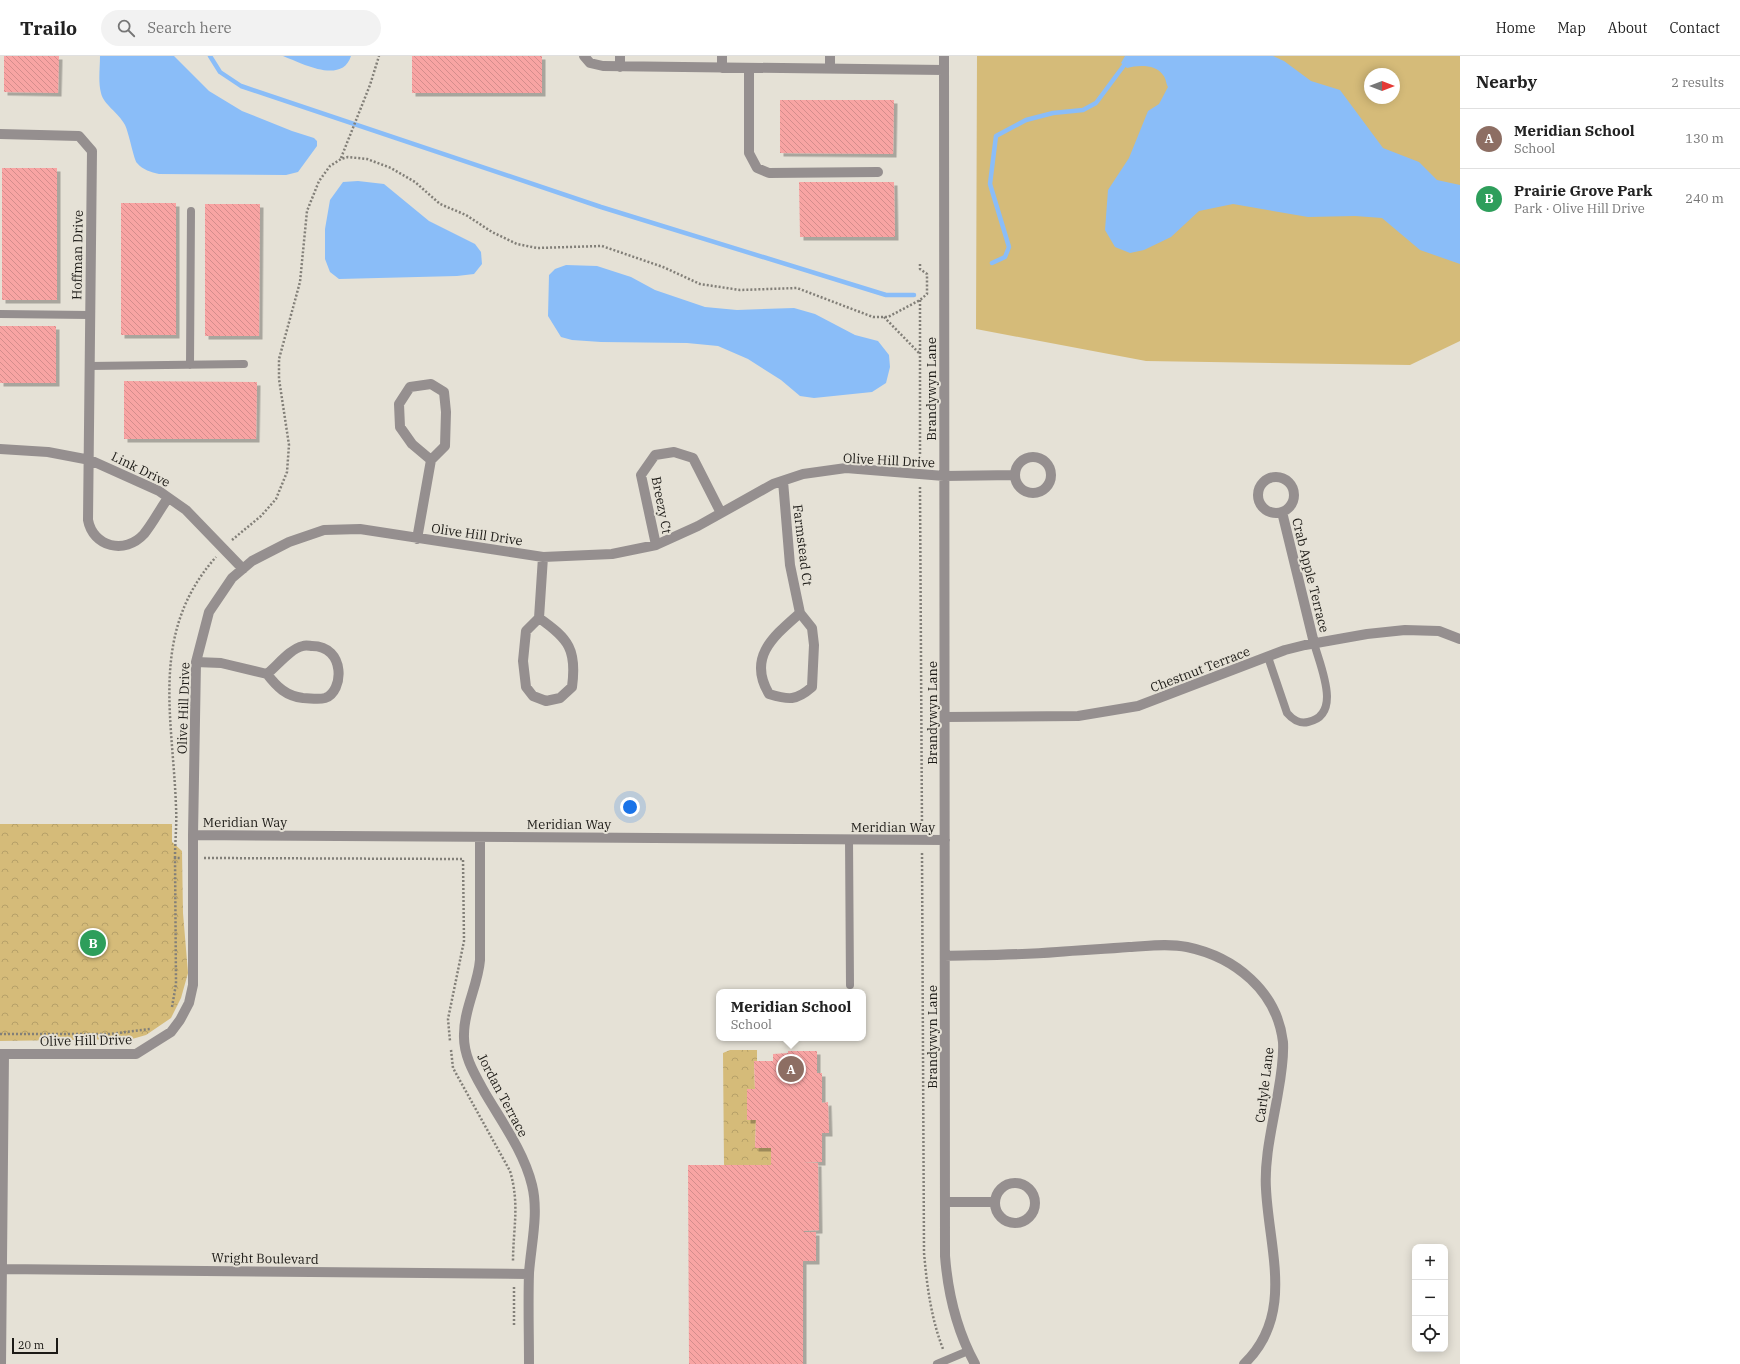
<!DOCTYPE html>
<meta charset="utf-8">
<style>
:root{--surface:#fff;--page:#f2f2f2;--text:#222;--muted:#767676;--line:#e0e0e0;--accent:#ea580c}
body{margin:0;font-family:"IBM Plex Serif",serif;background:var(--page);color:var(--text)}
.controls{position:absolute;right:12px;bottom:12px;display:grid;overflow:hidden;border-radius:8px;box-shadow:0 2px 10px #0003}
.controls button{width:36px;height:36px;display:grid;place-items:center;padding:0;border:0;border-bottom:1px solid var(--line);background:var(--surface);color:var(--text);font:20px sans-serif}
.compass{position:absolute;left:1364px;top:12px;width:36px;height:36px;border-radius:50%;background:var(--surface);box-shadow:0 2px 10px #0003;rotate:90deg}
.scale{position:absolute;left:12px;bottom:10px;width:46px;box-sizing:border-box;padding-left:4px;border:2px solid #1c1a16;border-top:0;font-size:11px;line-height:14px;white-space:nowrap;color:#1c1a16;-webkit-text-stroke:3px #e5e1d6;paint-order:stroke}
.you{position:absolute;left:630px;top:751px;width:14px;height:14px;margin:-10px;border:3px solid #fff;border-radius:50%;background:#1a73e8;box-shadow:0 0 0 6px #1a73e833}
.badge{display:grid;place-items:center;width:26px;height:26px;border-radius:50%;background:var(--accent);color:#fff;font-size:13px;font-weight:700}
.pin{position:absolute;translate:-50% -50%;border:2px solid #fff;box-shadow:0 1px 4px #0006}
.popup{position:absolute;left:716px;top:933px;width:150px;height:52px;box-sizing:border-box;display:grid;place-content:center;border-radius:8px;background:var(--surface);filter:drop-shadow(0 1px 3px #0005);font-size:13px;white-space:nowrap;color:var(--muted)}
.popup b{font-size:15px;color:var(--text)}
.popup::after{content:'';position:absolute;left:50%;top:100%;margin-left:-8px;border:8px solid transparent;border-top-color:var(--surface)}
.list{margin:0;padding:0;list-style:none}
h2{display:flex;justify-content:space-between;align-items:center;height:52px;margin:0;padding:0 16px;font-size:17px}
h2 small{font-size:13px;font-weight:400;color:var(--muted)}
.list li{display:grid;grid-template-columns:26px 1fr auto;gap:12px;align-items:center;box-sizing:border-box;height:60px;padding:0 16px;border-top:1px solid var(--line)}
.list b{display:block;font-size:15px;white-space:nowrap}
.list p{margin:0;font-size:13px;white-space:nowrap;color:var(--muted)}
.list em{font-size:13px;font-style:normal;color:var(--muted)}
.icon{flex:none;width:22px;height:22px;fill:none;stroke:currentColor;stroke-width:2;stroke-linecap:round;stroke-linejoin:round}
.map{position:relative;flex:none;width:1460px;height:1308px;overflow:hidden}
header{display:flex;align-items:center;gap:24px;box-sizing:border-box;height:56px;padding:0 20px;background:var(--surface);border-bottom:1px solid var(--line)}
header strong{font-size:19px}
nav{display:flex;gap:22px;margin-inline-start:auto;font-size:14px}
.search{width:280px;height:36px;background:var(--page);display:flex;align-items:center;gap:10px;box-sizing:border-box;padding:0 14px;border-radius:22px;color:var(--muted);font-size:15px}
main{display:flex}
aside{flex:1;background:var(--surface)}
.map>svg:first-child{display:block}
</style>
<header>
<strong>Trailo</strong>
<div class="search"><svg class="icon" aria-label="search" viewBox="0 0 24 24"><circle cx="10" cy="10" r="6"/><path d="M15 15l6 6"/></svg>Search here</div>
<nav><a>Home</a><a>Map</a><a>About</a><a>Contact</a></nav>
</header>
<main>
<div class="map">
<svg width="1460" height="1308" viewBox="0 0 1460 1308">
<defs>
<pattern id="park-crowns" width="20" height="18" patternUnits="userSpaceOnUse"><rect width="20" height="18" fill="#d5bb79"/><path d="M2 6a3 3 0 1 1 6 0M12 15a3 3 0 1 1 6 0" fill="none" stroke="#b6a068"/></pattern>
<pattern id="building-back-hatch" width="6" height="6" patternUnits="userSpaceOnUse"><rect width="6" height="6" fill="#f8a4a3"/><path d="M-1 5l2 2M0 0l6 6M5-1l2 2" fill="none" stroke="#d48d8c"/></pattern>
<filter id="shadow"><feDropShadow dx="3.5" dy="3.5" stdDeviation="0" flood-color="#0004"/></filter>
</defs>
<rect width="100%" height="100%" fill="#e5e1d6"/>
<path fill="#d5bb79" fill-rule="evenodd" d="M977,0H1460V285L1410,309L1146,305L976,273ZM1370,18H1394V42H1370Z"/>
<path fill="url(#park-crowns)" d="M0,768H172V786L182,795L183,857L188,917L181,942L171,962L146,979L132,983L0,985Z
M730,994H757V1005H754L756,1064L755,1092H771V1109H724L723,997Z"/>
<path fill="#8abdf8" d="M100,0H174L209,35L242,55L292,75L314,82L317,85V90L298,116L286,119L159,118C151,116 143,114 137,107C134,104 129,77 125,69C119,57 103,48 101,37C98,26 100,12 100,0Z
M283,0H351C342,29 301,7 283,0Z
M1125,0H1273L1284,5L1311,25L1340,34L1383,92L1419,106L1437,124L1460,129V208L1420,194L1382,162L1355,160L1308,161L1233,148L1199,155L1171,181L1144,194L1130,197L1115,191L1105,174L1108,134L1129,102L1148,55L1159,48L1168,31C1166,28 1166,22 1163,19C1156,8 1138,9 1127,12L1121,7Z
M358,125L384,128L429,165L475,188L481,196L482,208L474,218L457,220L339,223L330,216L325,203V173L330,144L343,126Z
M566,209L597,210L631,221L655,234L705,251L737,254L794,252L815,258L855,279L878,285L889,299L890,311L886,327L872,336L814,342L800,340L781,324L748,303L718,290L687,287L601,286L572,284L561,281L548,260L549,219L555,213Z"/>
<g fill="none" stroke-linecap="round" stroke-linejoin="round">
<path stroke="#8abdf8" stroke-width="4.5" d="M210,0L220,16L241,30L601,151L886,239H914
M992,207L1005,201L1009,191L990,128L996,80L1026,64L1053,57L1083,54L1096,47L1125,8"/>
</g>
<path fill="url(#building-back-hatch)" filter="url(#shadow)" d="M4,0H59L58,37L4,36Z
M412,0H542V37H412Z
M780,44H894L893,98L780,97Z
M2,112H57V244H2Z
M799,126H894L895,181H800Z
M121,147H176V279H121Z
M205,148H260L259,280H205Z
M0,270H56V327H0Z
M124,325L257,326L256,383H124Z
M788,995H817V1017H822V1047L828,1046L829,1077H822V1106H802L818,1107L819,1174L804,1175V1176H816V1205H803V1308H689L688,1109H771V1092H755L756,1064H747V1033H755L754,1005H773V998L788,997Z"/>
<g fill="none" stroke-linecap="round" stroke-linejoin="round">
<path stroke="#827f78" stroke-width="2.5" stroke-dasharray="2 2" stroke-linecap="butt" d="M341,102L370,29L379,0
M920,244V406
M884,261L920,298
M920,431L922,772
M232,484L261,460L276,443L287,416L289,389L279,323V303L300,226L307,155L319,125L330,110L341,103L348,101L367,103L391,112L415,126L440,148L466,159L492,176L517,188L537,192L602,190L663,211L700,228L740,234L797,232L873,261H888L920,244L927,238V218L920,213V206
M922,797L924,1197C927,1230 931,1262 943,1293
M175,802C175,785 177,768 176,751C173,661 149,576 216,501
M204,802L463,803L464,885L448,963L450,985
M172,951L176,928L175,802H181
M0,978H109L150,973
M451,994L453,1012L510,1115C520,1149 513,1172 513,1206
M514,1231V1270"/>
<path stroke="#958f8f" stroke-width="8" d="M0,258L89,259
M190,309L191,155
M89,310L244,308
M1268,601L1287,657C1293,664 1299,668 1308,666C1343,659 1320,610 1314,587
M849,783L850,929
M937,1308L968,1295"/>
<path stroke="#958f8f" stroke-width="10" d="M584,0L590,7L603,10L944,14
M620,0V11
M944,0L945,1200C948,1238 957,1275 975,1308
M722,12V0
M749,12V97L757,112L769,117L878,116
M830,13V0
M0,78L79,80L92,95L88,464C93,491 125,499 144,478C153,467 160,453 168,442
M0,393L48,396L90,404L159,435L186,454L243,513
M1015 419a18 18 0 1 1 36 0a18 18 0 1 1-36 0Z
M1258 439a18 18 0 1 1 36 0a18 18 0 1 1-36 0Z
M783,425L790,509L800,557L812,572L814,589L812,631C796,645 789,644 769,638C747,601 774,580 800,557
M1282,456L1314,587
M417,483L431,404L445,390L446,356L444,336L431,328L410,331L399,348L400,371L412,388L431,404
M656,489L641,419L655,399L674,396L693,402L721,457
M539,562C569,583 577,594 572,631L560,642L546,645L533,640L526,631L523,605L526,575L539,562L543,501
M196,606L221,607L267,618C277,631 286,640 303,642C310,642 318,644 325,642C344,636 346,590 312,590C310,590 306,589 303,590C290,593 278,609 267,618
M945,661L1078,660L1138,650L1285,594L1305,589L1367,578L1405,574L1439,575L1460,583
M193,779L945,784
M480,781V904C478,929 464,953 464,978C463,1000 475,1019 485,1037C502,1066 524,1096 532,1129C539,1157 531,1189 529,1217C528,1247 529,1278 529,1308
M945,900C982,899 1020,899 1057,896C1081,894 1105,893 1129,891C1148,890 1168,887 1187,891C1235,901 1277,935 1283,986C1284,1003 1281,1020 1278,1037C1273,1068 1264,1101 1266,1133C1269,1194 1295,1259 1244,1308
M0,998H136L171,976L180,964L189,947L193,929V779L196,606L209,556L232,522L252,505L289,486L324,474L360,473L543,501L612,498L656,489L698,470L773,428L803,418L846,412L944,420L1015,419
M995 1147a20 20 0 1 1 40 0a20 20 0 1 1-40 0Z
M945,1146H995
M0,1213L529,1218
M1,1308L4,998"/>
</g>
<g text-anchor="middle" stroke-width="4" stroke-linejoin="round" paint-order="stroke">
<g font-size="13" fill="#1c1a16" stroke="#e5e1d6">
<text transform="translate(77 199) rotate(-89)" y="5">Hoffman Drive</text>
<text transform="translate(931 333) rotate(-90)" y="5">Brandywyn Lane</text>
<text transform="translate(889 404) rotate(3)" y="5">Olive Hill Drive</text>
<text transform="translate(141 413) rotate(26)" y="5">Link Drive</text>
<text transform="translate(662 449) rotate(79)" y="5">Breezy Ct</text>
<text transform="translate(477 478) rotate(8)" y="5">Olive Hill Drive</text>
<text transform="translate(803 489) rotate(83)" y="5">Farmstead Ct</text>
<text transform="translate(1311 519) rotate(76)" y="5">Crab Apple Terrace</text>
<text transform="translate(1200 613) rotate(-21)" y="5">Chestnut Terrace</text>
<text transform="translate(183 652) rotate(-88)" y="5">Olive Hill Drive</text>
<text transform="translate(932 657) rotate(-90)" y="5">Brandywyn Lane</text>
<text x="245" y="771">Meridian Way</text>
<text x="569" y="773">Meridian Way</text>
<text x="893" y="776">Meridian Way</text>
<text transform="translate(932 981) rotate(-90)" y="5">Brandywyn Lane</text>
<text transform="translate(86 984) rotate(-1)" y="5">Olive Hill Drive</text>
<text transform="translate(1264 1029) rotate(-83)" y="5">Carlyle Lane</text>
<text transform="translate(503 1039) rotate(62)" y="5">Jordan Terrace</text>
<text transform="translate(265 1202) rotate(1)" y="5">Wright Boulevard</text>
</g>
</g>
</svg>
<div class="controls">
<button>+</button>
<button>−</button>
<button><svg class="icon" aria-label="locate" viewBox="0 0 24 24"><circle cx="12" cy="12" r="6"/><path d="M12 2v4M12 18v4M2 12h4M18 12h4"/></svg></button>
</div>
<svg class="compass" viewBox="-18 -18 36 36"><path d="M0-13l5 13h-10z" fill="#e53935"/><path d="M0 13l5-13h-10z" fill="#767676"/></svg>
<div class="scale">20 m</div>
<div class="you"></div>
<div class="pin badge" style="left:791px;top:1013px;background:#8d6e63">A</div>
<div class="popup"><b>Meridian School</b>School</div>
<div class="pin badge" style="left:93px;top:887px;background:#2e9e5b">B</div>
</div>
<aside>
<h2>Nearby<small>2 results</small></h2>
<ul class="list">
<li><span class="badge" style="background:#8d6e63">A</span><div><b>Meridian School</b><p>School</p></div><em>130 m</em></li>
<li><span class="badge" style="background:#2e9e5b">B</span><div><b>Prairie Grove Park</b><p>Park · Olive Hill Drive</p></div><em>240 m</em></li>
</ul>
</aside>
</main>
